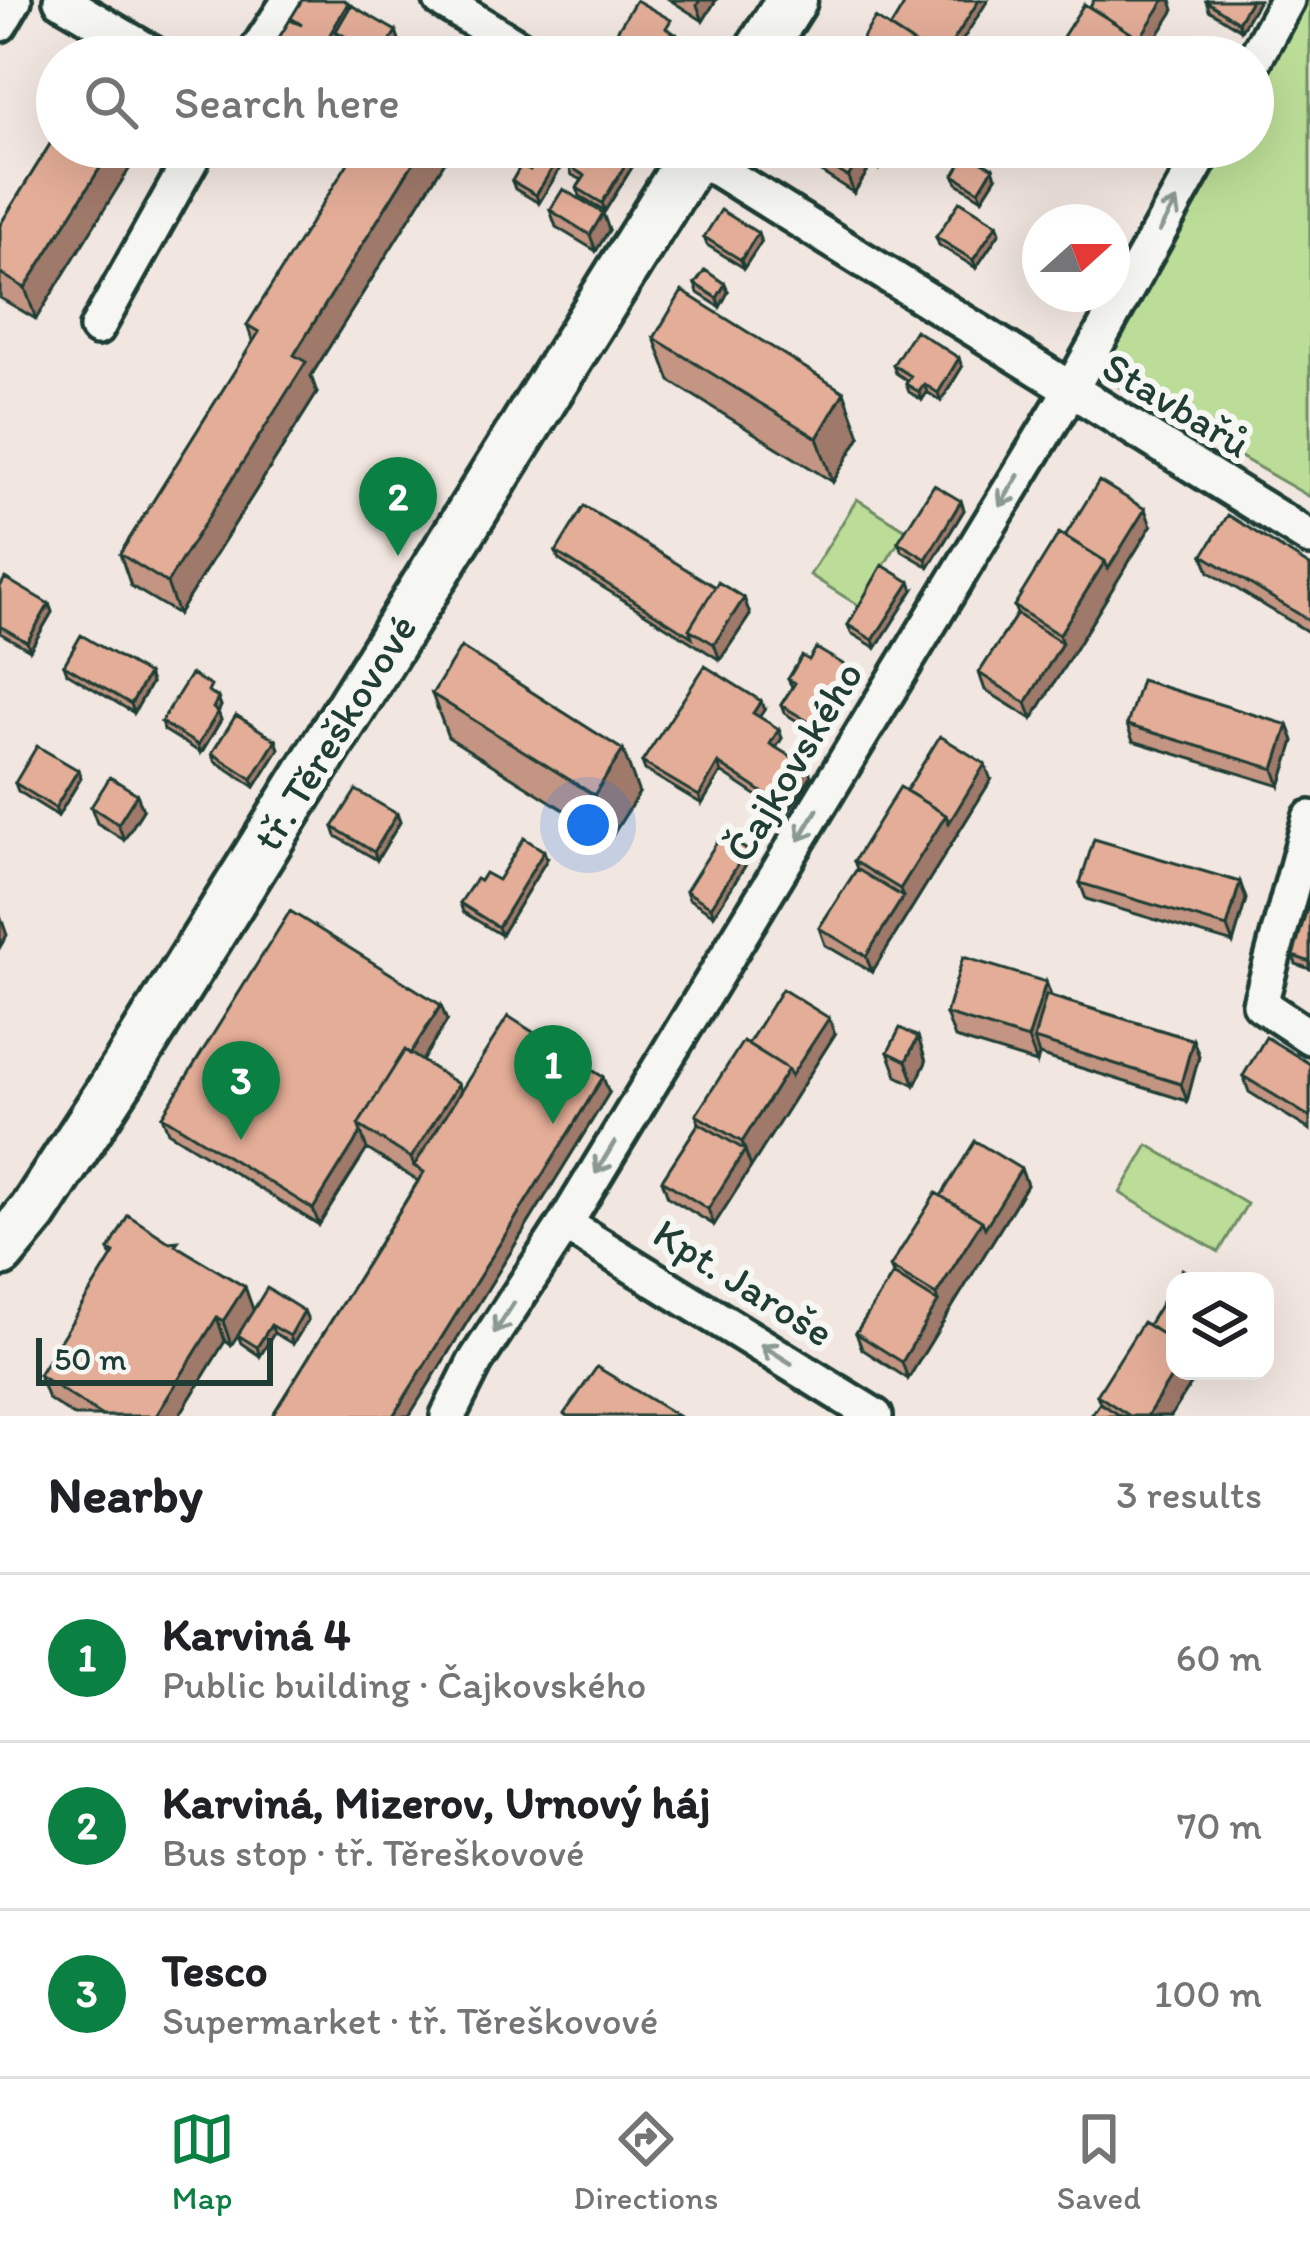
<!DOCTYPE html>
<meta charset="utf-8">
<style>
:root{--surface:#fff;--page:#f2f2f2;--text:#202124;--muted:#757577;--line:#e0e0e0;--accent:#0b8043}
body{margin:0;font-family:Itim,sans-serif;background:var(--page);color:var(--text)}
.controls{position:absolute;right:36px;bottom:36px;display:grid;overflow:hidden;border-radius:24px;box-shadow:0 12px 48px #0002}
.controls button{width:108px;height:108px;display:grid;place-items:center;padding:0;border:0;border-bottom:3px solid var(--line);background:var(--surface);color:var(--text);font:60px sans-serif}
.compass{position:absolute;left:1022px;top:204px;width:108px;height:108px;border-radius:50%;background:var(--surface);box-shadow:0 12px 48px #0002;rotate:69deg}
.scale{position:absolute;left:36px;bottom:30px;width:237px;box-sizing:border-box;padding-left:12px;border:6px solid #1f3d34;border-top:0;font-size:33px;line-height:42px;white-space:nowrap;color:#1f3d34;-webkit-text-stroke:9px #f6f6f2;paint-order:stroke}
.you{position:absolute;left:588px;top:825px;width:42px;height:42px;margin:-30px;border:9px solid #fff;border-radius:50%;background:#1a73e8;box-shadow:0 0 0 18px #1a73e833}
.badge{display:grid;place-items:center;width:78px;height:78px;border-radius:50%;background:var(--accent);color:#fff;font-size:39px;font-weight:700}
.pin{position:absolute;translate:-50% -99px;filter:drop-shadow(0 3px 6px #0008)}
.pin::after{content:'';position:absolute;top:63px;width:42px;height:36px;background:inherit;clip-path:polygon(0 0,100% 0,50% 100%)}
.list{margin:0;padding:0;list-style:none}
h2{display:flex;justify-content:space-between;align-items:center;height:156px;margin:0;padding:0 48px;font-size:51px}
h2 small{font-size:39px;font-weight:400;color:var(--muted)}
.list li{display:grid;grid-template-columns:78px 1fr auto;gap:36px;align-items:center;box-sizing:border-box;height:168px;padding:0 48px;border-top:3px solid var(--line)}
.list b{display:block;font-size:45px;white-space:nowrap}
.list p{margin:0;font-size:39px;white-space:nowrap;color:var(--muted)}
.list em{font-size:39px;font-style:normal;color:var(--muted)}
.icon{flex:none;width:66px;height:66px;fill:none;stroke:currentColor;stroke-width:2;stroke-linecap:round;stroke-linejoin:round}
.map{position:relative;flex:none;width:1310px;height:1416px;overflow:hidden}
.search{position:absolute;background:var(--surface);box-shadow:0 12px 48px #0002;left:36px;right:36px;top:36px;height:132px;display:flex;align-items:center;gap:30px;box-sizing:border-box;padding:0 42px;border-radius:66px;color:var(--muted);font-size:45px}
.sheet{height:660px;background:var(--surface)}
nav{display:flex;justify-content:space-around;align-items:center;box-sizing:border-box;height:168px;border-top:3px solid var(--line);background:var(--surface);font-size:33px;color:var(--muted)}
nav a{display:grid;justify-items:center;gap:6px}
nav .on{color:var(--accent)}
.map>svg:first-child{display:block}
</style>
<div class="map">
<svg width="1310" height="1416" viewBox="0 0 1310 1416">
<rect width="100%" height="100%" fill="#f2e7e0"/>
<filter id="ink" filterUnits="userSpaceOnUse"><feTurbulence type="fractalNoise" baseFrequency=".00833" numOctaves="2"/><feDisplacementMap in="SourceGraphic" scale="24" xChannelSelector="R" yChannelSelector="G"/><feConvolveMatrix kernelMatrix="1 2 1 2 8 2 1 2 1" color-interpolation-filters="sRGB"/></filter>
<g filter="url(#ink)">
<path fill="#bcdd97" stroke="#6e8d66" stroke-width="3" d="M1306,0H1310V497L1088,369L1219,147H1253V90Z
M857,499L906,530L859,606L810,575Z
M1148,1145L1247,1204L1219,1252L1120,1193Z"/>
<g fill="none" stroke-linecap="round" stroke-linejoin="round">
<g stroke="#1f3d34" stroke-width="42">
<path id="street" d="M61,0L158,57
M441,0L534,57
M0,24L14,0
M253,57L290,0
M1253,62L1287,0
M682,147L1310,538
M97,328L198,147
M1310,818L1260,1004L1310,1037
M565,1224L875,1416
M448,1416L475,1362L565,1224L1070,391L1206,147"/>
</g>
<g stroke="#1f3d34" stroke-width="57">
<path id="secondary" d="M756,57L792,0
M0,1252L33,1212L125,1070L699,147"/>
</g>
<use href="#street" stroke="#f6f6f2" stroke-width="33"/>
<use href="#secondary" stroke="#f6f6f2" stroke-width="48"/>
</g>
<path fill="#c39582" stroke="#1f3d34" stroke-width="3" d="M670,0H716L703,21Z
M1259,0L1241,30L1209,10L1206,1Z
M348,3L350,8L396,31L399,40L388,57H368L339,40L337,35L292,21L291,18Z
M57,133L36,319L0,298V225Z
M505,147H573L539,203L515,189L512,181L530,170L532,166L506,151Z
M797,147H883L881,150L885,160L879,169L872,164L854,193L802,160Z
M444,163L311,376L317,393L178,614L131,586L120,554L253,342L247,325Z
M634,164L605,211L580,196L577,188L582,180L572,175L569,166Z
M954,175L996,177L982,199L957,183Z
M550,210L609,230L596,251L556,227Z
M997,224L1000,232L976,268L939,245L936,237Z
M704,237L761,242L744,268L707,245Z
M695,284L728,292L720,307L698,293Z
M654,338L860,436L833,482L670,381Z
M893,365L962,367L941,401L927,392L922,400L909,392L906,384L908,381L896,373Z
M961,501L964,510L929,567L902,551L898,542Z
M1151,526L1032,719L985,690L979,673L1017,614L1014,606L1065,536Z
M556,552L715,587L744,598L750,615L720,660L559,560Z
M1203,555L1310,566V633L1209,572Z
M0,587L49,604L52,612L30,650L0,633Z
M913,590L876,648L851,633L848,625Z
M809,660L848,667L851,676L817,733L784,713L781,705L792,687L788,679Z
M64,665L148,674L151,683L134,713L67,673Z
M432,694L639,793L610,839L448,737Z
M214,695L218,698L221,706L218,712L221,720L201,753L164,730L161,722Z
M764,710L759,717L782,738L776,748L811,776L786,815L721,772L702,804L645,770L642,762Z
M1127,725H1288L1294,741L1280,786L1133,741Z
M276,740L279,749L255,787L215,761L212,753Z
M78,770L81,778L58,816L18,791L15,783Z
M991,780L872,972L825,945L819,928L857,869L854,861L906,791Z
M91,807L143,810L124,840L97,823Z
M397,814L400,822L377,860L336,836L333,827Z
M747,850L750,858L714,915L689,899L686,891Z
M547,859L501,935L463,912L460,903L498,880Z
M1240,882L1246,899L1233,943L1086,899L1080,883Z
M1310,898V969L1296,964L1293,956Z
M1046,982L1051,996L1193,1040L1199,1056L1187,1101L1039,1055L1037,1063L955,1038L946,1014Z
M447,1021L422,1061L461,1092L609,1093L409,1416H272L418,1181L367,1149L319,1225L168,1132L162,1116Z
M835,1034L714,1225L668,1197L662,1180L699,1123L696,1115L748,1044Z
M918,1037L926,1062L915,1085L897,1076L888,1052Z
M1310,1064V1130L1249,1092L1243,1076Z
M1021,1169L1027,1185L908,1379L862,1349L856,1333L893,1274L890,1267L941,1196Z
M169,1242L245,1287L253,1311H304L308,1320L293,1344L274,1333L260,1356L241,1343L238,1335L231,1345L225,1341L179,1416H74L48,1399L39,1375L112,1258L109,1250Z
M1175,1371H1199L1171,1416H1091L1100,1403L1097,1395Z"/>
<path fill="#9f796a" stroke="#1f3d34" stroke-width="3" d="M700,0H716L703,21L697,5Z
M979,0H988L952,57H943Z
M1164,0H1171L1174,10L1144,57H1120L1134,35Z
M1251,0H1259L1241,30L1238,22Z
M348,3L351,11L336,31L337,35L325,57H317Z
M396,31L399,40L388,57H380Z
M677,35L680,43L671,57H663Z
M113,147H143L36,319L25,288Z
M423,147H438L444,163L311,376L317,393L178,614L167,583L294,355Z
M565,147H573L539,203L536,195Z
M875,147H883L881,150L885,160L879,169L873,152Z
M866,148L872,164L854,193L848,177Z
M631,155L634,164L605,211L602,203Z
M993,168L996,177L982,199L979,191Z
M603,213L609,230L596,251L590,235Z
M997,224L1000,232L976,268L973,260Z
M758,233L761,242L744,268L741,260Z
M725,284L728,292L720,307L717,298Z
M959,358L962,367L941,401L938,393Z
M924,384L927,392L922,400L919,392Z
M844,392L860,436L833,482L817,438Z
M961,501L964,510L929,567L926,559Z
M1145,509L1151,526L1032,719L1026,703L1062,643L1059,635L1105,561Z
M910,582L913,590L876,648L873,640Z
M744,598L750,615L720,660L714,644Z
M49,604L52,612L30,650L27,642Z
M848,667L851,676L817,733L814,725Z
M148,674L151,683L134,713L131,704Z
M218,698L221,706L218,712L221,720L201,753L198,745Z
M761,701L764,710L756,722L753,713Z
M1288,725L1294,741L1280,786L1274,769Z
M779,729L782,738L773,752L770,744Z
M276,740L279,749L255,787L252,779Z
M623,750L639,793L610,839L594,795Z
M718,763L721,772L702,804L699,796Z
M985,764L991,780L872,972L866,956L903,897L900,889L946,815Z
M808,767L811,776L786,815L783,806Z
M78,770L81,778L58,816L55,808Z
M137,794L143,810L124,840L118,824Z
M397,814L400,822L377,860L374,852Z
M747,850L750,858L714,915L711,907Z
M544,851L547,859L501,935L498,927Z
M1240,882L1246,899L1233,943L1227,927Z
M0,915L7,935L0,947Z
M1046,982L1054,1006L1034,1039L1039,1055L1037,1063L1028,1039Z
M441,1005L447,1021L375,1135L363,1128Z
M829,1018L835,1034L751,1167L742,1142L788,1069Z
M918,1037L926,1062L915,1085L906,1061Z
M1193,1040L1199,1056L1187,1101L1181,1084Z
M603,1077L609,1093L409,1416H393Z
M458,1084L467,1108L424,1172L414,1166L411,1158Z
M361,1132L367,1149L319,1225L313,1209Z
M745,1150L751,1167L714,1225L708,1209Z
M1021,1169L1027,1185L908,1379L902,1362L938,1302L936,1295L982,1221Z
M245,1287L254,1312L231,1345L223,1321Z
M304,1311L308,1320L293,1344L290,1336Z
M217,1317L225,1341L179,1416H156Z
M271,1325L274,1333L260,1356L257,1347Z
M1175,1371H1199L1171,1416H1147Z"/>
<path fill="#e3ad97" stroke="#1f3d34" stroke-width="3" d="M302,0H344L348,3L317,57H267L290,20L302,25L291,18Z
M636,0L671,20L666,28L677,35L663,57H619L606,49Z
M907,0H979L943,57H929L926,51L890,28Z
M1094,0H1164L1137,43L1134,35L1090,7Z
M1207,0H1251L1238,22L1206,1Z
M1084,4L1134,35L1120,57H1050Z
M351,5L396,31L380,57L336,31Z
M875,18L926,51L923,57H851Z
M116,37L148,57H104Z
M57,133V147H113L25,288L0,273V225Z
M358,147H423L294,355L306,362L167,583L120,554L259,332L247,325Z
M511,147H565L536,195L512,181L521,165L530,170L535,162Z
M581,147H619L631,155L602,203L577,188L585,176L569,166Z
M801,147H877L873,152L866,148L848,177Z
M967,153L993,168L979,191L954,175Z
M563,189L603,213L590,235L550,210Z
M960,201L997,224L973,260L936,237Z
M721,210L758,233L741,260L704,237Z
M705,270L725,284L717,298L695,284Z
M682,291L844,392L817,438L654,338Z
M915,330L959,358L938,393L924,384L919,392L906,384L911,376L893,365Z
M1099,481L1145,509L1108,569L1105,561L1065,536Z
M934,485L961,501L926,559L898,542Z
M584,506L715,587L689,629L692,637L556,552Z
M1228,515L1310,566V621L1203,555Z
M1059,533L1105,561L1059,635L1014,606Z
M882,565L910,582L873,640L848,625Z
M5,578L49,604L27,642L0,626V587Z
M718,582L744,598L714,644L689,629Z
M1017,614L1062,643L1026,703L979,673Z
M81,635L148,674L131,704L64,665Z
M461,647L623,750L594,795L432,694Z
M816,648L848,667L814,725L781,705L795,683L788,679L802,656L809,660Z
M705,666L761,701L753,713L779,729L770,744L808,767L783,806L718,763L699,796L642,762Z
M191,674L211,686L208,692L218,698L213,708L218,712L198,745L161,722Z
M1141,680L1288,725L1274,769L1127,725Z
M236,715L276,740L252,779L212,753Z
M940,736L985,764L949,823L946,815L906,791Z
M37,746L78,770L55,808L15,783Z
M110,777L137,794L118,824L91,807Z
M900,787L946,815L900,889L854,861Z
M356,790L397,814L374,852L333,827Z
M722,834L747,850L711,907L686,891Z
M524,838L544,851L498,927L460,903L476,879L480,881L485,873L498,880Z
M1094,839L1240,882L1227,927L1080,883Z
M857,869L903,897L866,956L819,928Z
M1310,898V962L1293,956Z
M290,911L441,1005L410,1054L405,1050L358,1125L361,1132L313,1209L162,1116Z
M963,957L1046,982L1028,1039L946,1014Z
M782,989L829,1018L791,1076L788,1069L748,1044Z
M1046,995L1193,1040L1181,1084L1034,1039Z
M508,1016L603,1077L393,1416H272L424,1172L414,1166Z
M900,1028L918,1037L906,1061L888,1052Z
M1266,1037L1310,1064V1117L1243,1076Z
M743,1041L788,1069L742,1142L696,1115Z
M405,1050L458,1084L411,1158L358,1125Z
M699,1123L745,1150L708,1209L662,1180Z
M975,1141L1021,1169L985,1228L982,1221L941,1196Z
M936,1193L982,1221L936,1295L890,1267Z
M128,1215L169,1242L178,1241L175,1245L245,1287L223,1321L217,1317L156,1416H102L39,1375L114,1253L109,1250Z
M1182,1269L1201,1281H1175Z
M893,1274L938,1302L902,1362L856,1333Z
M1175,1281V1342L1148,1325Z
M267,1288L304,1311L290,1336L271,1325L257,1347L238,1335Z
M1143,1322L1175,1342V1371L1147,1416H1130L1097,1395Z
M597,1367L678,1416H568L564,1414Z
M1100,1403L1121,1416H1091Z"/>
<defs><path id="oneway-shaft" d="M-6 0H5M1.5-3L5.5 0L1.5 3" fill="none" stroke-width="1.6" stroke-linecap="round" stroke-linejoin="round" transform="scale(3)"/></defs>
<g stroke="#8a9a93">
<use href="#oneway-shaft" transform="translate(1168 216) rotate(-61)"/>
<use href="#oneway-shaft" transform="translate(1009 491) rotate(121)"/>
<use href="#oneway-shaft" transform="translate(808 825) rotate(121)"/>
<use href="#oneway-shaft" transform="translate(605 1158) rotate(121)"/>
<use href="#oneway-shaft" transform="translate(504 1318) rotate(123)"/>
<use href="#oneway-shaft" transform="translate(776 1354) rotate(-148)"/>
</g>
</g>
<g text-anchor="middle" stroke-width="12" stroke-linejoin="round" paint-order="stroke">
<g font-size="42" fill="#1f3d34" stroke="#f6f6f2">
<text transform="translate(1177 404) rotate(31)" y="15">Stavbařů</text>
<text transform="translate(334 732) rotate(-58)" y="15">tř. Těreškovové</text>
<text transform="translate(793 761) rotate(-59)" y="15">Čajkovského</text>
<text transform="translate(744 1282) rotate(32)" y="15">Kpt. Jaroše</text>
</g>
</g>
</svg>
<div class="controls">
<button><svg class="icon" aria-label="layers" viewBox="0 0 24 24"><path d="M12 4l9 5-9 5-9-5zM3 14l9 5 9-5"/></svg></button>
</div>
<svg class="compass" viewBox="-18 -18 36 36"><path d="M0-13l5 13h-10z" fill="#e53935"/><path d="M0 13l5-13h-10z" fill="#757577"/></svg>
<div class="scale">50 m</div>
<div class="you"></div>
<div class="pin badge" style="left:553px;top:1124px">1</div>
<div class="pin badge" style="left:398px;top:556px">2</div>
<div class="pin badge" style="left:241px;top:1140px">3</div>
<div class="search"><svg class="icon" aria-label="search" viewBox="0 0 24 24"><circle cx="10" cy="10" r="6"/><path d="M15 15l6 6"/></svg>Search here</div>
</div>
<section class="sheet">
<h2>Nearby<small>3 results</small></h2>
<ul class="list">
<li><span class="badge">1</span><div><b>Karviná 4</b><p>Public building · Čajkovského</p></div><em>60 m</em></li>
<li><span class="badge">2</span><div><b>Karviná, Mizerov, Urnový háj</b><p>Bus stop · tř. Těreškovové</p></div><em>70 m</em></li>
<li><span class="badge">3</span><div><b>Tesco</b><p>Supermarket · tř. Těreškovové</p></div><em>100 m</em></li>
</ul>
</section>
<nav>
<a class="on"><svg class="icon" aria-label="map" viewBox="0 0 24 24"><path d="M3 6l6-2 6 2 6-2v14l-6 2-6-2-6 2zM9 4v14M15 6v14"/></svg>Map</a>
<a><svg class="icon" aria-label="directions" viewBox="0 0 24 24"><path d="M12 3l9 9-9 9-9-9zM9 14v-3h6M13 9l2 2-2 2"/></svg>Directions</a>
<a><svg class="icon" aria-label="saved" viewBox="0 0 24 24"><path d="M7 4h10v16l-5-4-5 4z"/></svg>Saved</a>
</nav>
